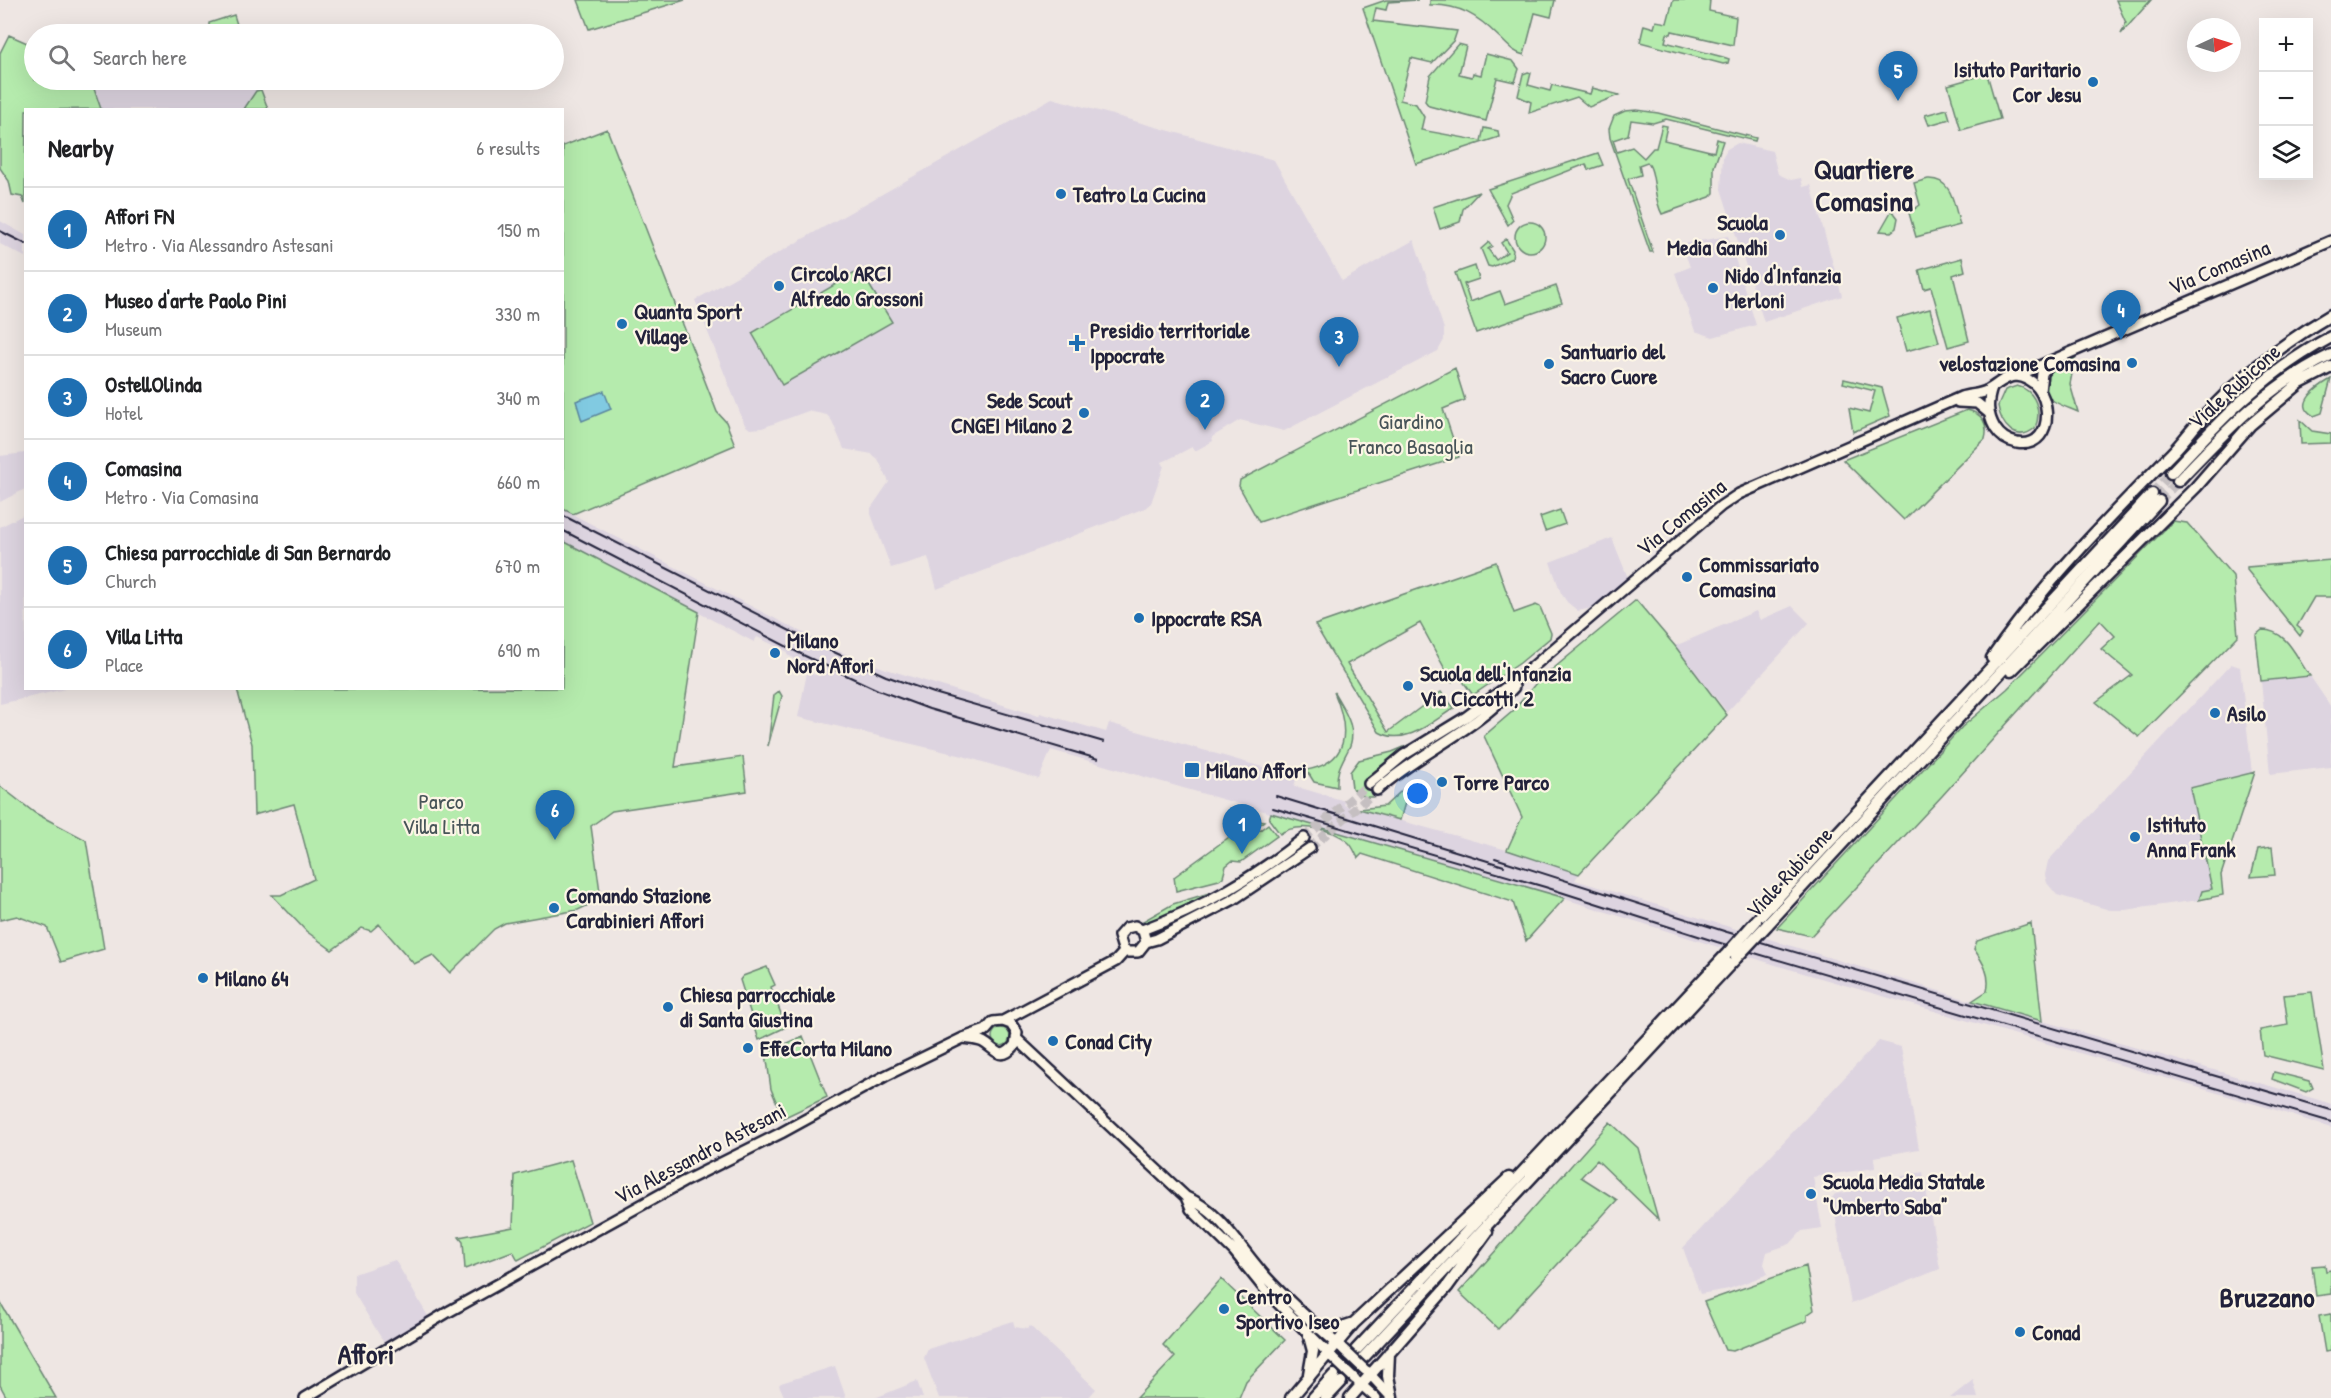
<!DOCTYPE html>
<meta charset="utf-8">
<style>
:root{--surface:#fff;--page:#f2f2f2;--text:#202124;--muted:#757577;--line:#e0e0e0;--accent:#1f6fb2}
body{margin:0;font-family:"Patrick Hand",sans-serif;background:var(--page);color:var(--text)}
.controls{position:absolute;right:18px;top:18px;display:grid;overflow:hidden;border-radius:0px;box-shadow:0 6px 24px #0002}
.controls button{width:54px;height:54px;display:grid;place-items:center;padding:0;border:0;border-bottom:2px solid var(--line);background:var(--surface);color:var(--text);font:30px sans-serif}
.compass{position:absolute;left:2187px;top:18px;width:54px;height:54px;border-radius:50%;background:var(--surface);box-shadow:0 6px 24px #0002;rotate:86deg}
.you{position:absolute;left:1418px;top:794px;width:21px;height:21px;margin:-15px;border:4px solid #fff;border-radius:50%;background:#1a73e8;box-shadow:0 0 0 9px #1a73e833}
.badge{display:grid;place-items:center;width:39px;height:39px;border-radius:50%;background:var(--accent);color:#fff;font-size:20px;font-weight:700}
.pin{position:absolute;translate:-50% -50px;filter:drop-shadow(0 2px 3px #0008)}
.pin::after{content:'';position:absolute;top:32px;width:21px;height:18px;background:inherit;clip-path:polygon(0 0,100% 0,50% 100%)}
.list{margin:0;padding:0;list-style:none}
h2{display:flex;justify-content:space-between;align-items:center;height:78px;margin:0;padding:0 24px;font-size:26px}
h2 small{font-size:20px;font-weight:400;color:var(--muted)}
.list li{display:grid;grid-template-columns:39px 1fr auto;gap:18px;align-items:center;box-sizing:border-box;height:84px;padding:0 24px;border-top:2px solid var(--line)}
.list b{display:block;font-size:22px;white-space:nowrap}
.list p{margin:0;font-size:20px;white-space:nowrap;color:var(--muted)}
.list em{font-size:20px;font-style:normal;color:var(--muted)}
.icon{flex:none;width:33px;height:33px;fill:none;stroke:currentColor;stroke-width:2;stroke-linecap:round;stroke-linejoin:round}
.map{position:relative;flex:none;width:2331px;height:1398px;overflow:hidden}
.search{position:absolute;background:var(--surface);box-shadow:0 6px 24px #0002;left:24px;top:24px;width:540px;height:66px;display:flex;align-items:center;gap:15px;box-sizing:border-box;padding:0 21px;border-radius:33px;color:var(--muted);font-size:22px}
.panel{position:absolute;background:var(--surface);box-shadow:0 6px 24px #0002;left:24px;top:108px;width:540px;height:582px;border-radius:0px}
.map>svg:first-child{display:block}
</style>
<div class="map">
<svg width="2331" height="1398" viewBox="0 0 2331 1398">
<rect width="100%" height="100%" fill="#eee6e3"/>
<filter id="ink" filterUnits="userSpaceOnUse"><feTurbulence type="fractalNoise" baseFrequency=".0167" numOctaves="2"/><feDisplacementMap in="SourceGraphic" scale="12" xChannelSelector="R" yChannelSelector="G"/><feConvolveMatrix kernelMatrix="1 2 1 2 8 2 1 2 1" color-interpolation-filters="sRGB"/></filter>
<g filter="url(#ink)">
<path fill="#ddd4e0" d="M91,80H257L268,109H101Z
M1052,98L1274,160L1342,281L1414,240L1444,329V340L1438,351L1284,431L1240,420L1212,437L1213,441L1195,451L1192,447L1169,459L1162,462L1164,466L1151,503L1145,508L937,589L928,557L891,568L871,514V508L889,482L878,459L872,454L844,449L832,421L827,415L808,411L762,428L750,429L745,425L695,300Z
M1738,143L1772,151L1778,174L1791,180L1801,178L1803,187L1811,185L1842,296L1764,322L1721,189L1723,156L1727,149Z
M0,221L25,235V257L0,244Z
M1728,236L1756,325L1713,337L1695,331L1675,273L1690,267L1682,244Z
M25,453V489L0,502V456Z
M562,509L838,651L886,669L1039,716L1040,713L1106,732L1109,723L1283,773L1297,777L1294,786L1345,801L1344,805L1507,850L1579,874L1575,880L1972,1001L2319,1100L2331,1104V1128L2276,1110L1779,966L1504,880L1051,750L1039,779L963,756L798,717L807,673L820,676L822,671L787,655L788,652L757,637L754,642L563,541Z
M25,514L26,688L65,689L0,704V527Z
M1612,538L1628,578L1592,608L1578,611L1567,602L1561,593L1550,562Z
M1792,606L1809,623L1727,712L1675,646L1756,611L1760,620Z
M2231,664L2240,667L2252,773L2190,788L2212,889L2202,891L2199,900L2125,910H2110L2057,895L2047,883L2045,875L2048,861Z
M2310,676L2331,707V767L2270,774L2261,681Z
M1879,1041L1901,1047L1919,1149L1874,1157L1875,1168L1813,1177L1822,1228L1802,1231L1790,1244L1767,1252L1764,1264L1768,1274L1729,1289L1700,1294L1683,1248Z
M1923,1172L1940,1269L1851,1304L1832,1198L1835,1194L1896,1184L1902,1176Z
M395,1260L432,1323L388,1349L354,1293V1274Z
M1013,1321L1015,1327L1027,1329L1030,1326L1096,1389L1088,1398H939L924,1358L928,1349Z
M835,1366L846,1398H785L779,1385L781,1383Z
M1973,1380L1978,1398H1950L1964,1387Z
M917,1381L923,1398H875Z"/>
<path fill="#b5ebad" stroke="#6c8674" stroke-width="1.5" d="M578,0H685L589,29Z
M1386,0H1418L1388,2L1386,10L1376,8L1373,21L1457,31L1454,40L1432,63L1411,58L1400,100L1416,104L1424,117L1421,130L1481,141L1484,128L1498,131L1499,137L1416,164L1363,8Z
M1430,0H1555L1551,17L1535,13L1524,55C1512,52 1507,44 1498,36C1478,16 1459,4 1430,5Z
M1673,0H1710L1709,11L1736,17L1733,45L1672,31L1671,34H1667L1665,42L1723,57L1729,59L1728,63L1723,64L1640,42L1644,25L1654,28L1656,21L1667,23Z
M2116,0H2151L2121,34L2126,23Z
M234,15L240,34H219L209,29V23Z
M9,35L34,46V80H91L101,109L26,110L25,204L22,197L12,195L9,181L0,168V53Z
M1458,44L1466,46L1459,74L1472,77L1473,73L1481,75L1486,54L1513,61L1519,69L1515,82L1497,78L1486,121L1429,106L1425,101L1430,76Z
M1528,72L1531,73L1528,85L1550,91L1552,85L1590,94L1592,88L1619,95L1589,107L1577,97L1529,113L1531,102L1518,96L1523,74Z
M1987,74L2000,119L1961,130L1948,85Z
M261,90L268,109H244L256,91Z
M1947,109L1950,119L1929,125L1925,115Z
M1637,110L1658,113L1756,138L1755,141L1666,119L1653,123L1631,120L1628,135L1613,140L1617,152L1632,147L1644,158L1653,148H1656L1662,125L1667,126L1664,140L1714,152L1717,139L1723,141L1714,167V193L1710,197L1662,214C1653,199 1656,171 1647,162L1639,165L1641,175L1628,179L1653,252H1650L1610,138L1609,129L1614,116L1625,111Z
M607,129L717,412L726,422L735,445L573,514L563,509V146Z
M1598,153L1603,165L1588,170L1586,164L1511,193L1506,204L1513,220L1508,225L1488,189Z
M1928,179C1953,178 1954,206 1960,225L1916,237L1909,213L1920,205L1914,183Z
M1479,192L1463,209L1460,222L1440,229L1433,207Z
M1892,210L1898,218L1896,228L1891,232L1880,231Z
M1515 237a15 15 0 1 1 30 0a15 15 0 1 1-30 0Z
M1506,239L1513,250L1512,258L1492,267L1488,266L1481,249L1489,242L1492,246L1488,249L1496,260L1507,252L1501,243Z
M1962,258L1965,271L1953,275L1969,341L1948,347L1931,287L1924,289L1919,270Z
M1475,266L1479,279L1464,284L1470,302L1500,291L1505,304L1556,286L1562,303L1476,333L1455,273Z
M860,270L892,322L782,385L752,333Z
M1930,309L1939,342L1906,351L1897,318Z
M2075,358L2070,384L2078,412C2069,408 2059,405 2052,400C2029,382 2060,362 2075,358Z
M1455,368L1465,400L1443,409L1459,457L1259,522L1239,486L1240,480Z
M1844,379L1882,388L1890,416L1853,432L1849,408L1869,413L1875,391L1843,383Z
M2331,379L2322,413L2314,416C2292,404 2319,386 2331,379Z
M2017,386C2036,390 2042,412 2035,428C2016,444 2001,425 1998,406L2005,390Z
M1967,410C1982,413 1989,424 1985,439L1904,520L1843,460Z
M2300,420L2312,431L2331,434V443L2301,444Z
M1560,510L1565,524L1545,531L1540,517Z
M2173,521L2187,523L2233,576L2238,636L2139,737L2096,702L2132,675L2101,649L2115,636L2100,620L1942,796L1811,936L1777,928L1962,727L2007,689Z
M563,541L699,612L675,767L743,757L747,791L612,811L591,826L601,899L578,910L505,923L494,929L450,973L433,955L414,964L379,924L371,931L362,928L332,950L306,931L272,895H281L314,879L294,804L254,815L252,744L237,689L562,688Z
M2331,560V597H2314L2297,626L2303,631L2300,636L2247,570V567Z
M1496,562L1514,613L1536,605L1540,607L1551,633L1550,638L1520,663L1473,695L1459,676L1452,682L1420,623L1347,664L1388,732L1441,692L1454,708C1432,722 1405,747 1379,732L1315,625Z
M1636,600L1675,646L1727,715L1579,874L1507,850L1522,817L1484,736L1513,711L1536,683Z
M2262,630C2288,630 2296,658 2310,676L2261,681L2256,635Z
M779,691L782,696L768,746L774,695Z
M1334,692C1344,710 1359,730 1348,750C1341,764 1336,771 1337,787L1314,782L1309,774L1300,771C1351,765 1350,730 1334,692Z
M1416,742L1370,776L1371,788L1386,790L1375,797H1365L1352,788L1350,772L1359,760L1392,752Z
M2255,772L2221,875L2223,895L2199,900L2202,891L2212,889L2190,788Z
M1411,782L1400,820L1359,809L1385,806Z
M0,786L35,813L86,840L104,949L61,962L47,927L17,916L0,920Z
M1271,813L1565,898L1526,941L1513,902L1362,854L1358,858C1355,853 1353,846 1348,842C1333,828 1296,822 1280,834L1269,819Z
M1254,819L1264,821L1258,826L1260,830L1268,824L1277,836L1241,862L1232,861L1226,866L1223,877L1219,880L1176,891L1174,877Z
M2272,847L2275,875L2251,877L2258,849Z
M1219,890L1171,917L1147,924L1143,921L1173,904Z
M2031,923L2042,1021L1972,1001L1987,991C1991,975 1983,962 1974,949L1977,941Z
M767,967L775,985L771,987L786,1027L759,1040L740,980L743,976Z
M2312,992L2324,1070L2263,1055L2260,1030L2288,1025L2284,995Z
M992 1037a9 9 0 1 1 18 0a9 9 0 1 1-18 0Z
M803,1036L827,1097L783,1118L771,1089L766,1053Z
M2274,1072L2310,1081L2313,1088L2306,1092L2272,1079Z
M1610,1122L1638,1148L1658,1219L1597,1160L1581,1177L1617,1200L1498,1329L1459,1292Z
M571,1160L590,1222L518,1260L513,1251L465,1269L463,1242L459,1237L513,1227L515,1175Z
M2325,1265L2326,1271L2331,1270V1294L2316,1296L2312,1266Z
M1806,1266L1814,1310L1807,1315V1321L1733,1351L1725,1350L1704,1302Z
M1221,1279L1285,1340L1246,1381L1239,1398H1136L1175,1357L1163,1345Z
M0,1302L56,1398H7L0,1385Z
M2331,1314V1351L2325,1352L2319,1316Z"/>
<path fill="#81cae1" stroke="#5b879f" stroke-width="1.5" d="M604,391L611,409L582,421L576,401Z"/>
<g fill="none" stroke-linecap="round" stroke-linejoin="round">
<path stroke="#c5bfc1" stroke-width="9" stroke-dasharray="9 4.5" stroke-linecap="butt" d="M1304,838L1369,784
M1310,848L1377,790"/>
<path stroke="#c5bfc1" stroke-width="10" stroke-dasharray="10 5" stroke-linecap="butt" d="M2152,494L2171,473
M2159,501L2178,481"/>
<g stroke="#22223b" stroke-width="14">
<path id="secondary" d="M2016,376L2331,241
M2040,391L2042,373L2053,360
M1958,402L1977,403L1989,413
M1369,784L1404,755L1466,717L1529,670L1721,506L1739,494L1961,397C1970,394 1980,395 1988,390C1997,385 2005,376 2016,376C2054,378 2059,450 2017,443C2007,441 2000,436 1995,428C1987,414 1987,402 1992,388
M1377,790C1420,752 1475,731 1514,687
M1142,930C1206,906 1250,880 1304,838
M1146,942L1143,931L1135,926L1126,928L1119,936L1123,949L1127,952H1138L1146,942L1157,939L1234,899L1310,848
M963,1038C969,1039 977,1039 983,1042C996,1049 1000,1063 1015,1045L1017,1033L1011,1024L1003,1021
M1017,1039L1186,1197C1222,1212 1241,1250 1267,1278C1290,1303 1315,1325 1341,1347
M1186,1197L1191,1209L1234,1251L1267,1292L1333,1358
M1367,1371L1392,1398
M1358,1382L1376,1398
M305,1398L448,1312L683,1182L781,1133L885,1076L963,1038L986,1030L993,1022L1003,1021L1116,961L1125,951"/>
</g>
<g stroke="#22223b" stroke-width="15">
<path id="trunk" d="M2171,473C2221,419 2265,372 2331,337
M2178,481C2225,432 2269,384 2331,355
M1992,658C2043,584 2108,518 2171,454C2184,441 2194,426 2207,413C2244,374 2284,342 2331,315
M2011,671L2196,487L2250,425L2300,383L2331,367
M1756,921L2152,494
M1767,925L2159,501
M1318,1328L1336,1329L1354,1323
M1356,1350L1726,955
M1389,1353L1388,1376L1392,1397
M1364,1357L1736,958
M1309,1374L1313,1351L1309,1336
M1291,1398L1354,1323L1509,1178
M1313,1398L1334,1375
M1326,1398L1341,1382
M1350,1398L1447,1287L1487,1232"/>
</g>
<use href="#secondary" stroke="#fcf5e5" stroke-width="9"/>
<use href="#trunk" stroke="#fcf5e5" stroke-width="10"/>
<path stroke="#22223b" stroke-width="2" d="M0,231L26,244
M562,515L812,642L886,676L934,693L1104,742
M562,530L805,656L878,690L929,709L1098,759
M1276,796L1504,866
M1273,808L1545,887L1717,942L2331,1122
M1495,858L1727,932L2331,1110"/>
<g stroke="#22223b" stroke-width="14" stroke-linecap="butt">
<path id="secondary-bridge" d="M1343,1349L1365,1370
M1333,1358L1355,1379"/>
</g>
<g stroke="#22223b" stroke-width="15" stroke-linecap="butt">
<path id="trunk-bridge" d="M1726,955L1756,921
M1736,958L1767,925"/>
</g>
<use href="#secondary-bridge" stroke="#fcf5e5" stroke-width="9"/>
<use href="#trunk-bridge" stroke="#fcf5e5" stroke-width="10"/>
</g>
</g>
<g fill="#1f6fb2" stroke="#fcf5e5" stroke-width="2">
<circle cx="2093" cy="82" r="6"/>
<circle cx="1061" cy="194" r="6"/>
<circle cx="1780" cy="235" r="6"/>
<circle cx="779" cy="286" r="6"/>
<circle cx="1713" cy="288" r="6"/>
<circle cx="622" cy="324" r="6"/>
<path d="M1074 334h6v6h6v6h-6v6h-6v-6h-6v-6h6z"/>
<circle cx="2132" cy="363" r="6"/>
<circle cx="1549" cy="364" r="6"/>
<circle cx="1084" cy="413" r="6"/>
<circle cx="1687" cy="577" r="6"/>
<circle cx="1139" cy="618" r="6"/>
<circle cx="775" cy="653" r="6"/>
<circle cx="1408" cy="686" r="6"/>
<circle cx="2215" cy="713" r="6"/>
<rect x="1184" y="762" width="16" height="16" rx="3"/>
<circle cx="1442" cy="782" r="6"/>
<circle cx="2135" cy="837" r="6"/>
<circle cx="554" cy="908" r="6"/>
<circle cx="203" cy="978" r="6"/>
<circle cx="668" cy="1007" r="6"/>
<circle cx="1053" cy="1041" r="6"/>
<circle cx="748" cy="1048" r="6"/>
<circle cx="1811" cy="1194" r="6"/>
<circle cx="1224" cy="1309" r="6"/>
<circle cx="2020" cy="1332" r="6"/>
</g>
<g text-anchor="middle" stroke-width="4.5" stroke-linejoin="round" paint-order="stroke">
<g font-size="22" font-weight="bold" fill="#22223b" stroke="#fcf5e5" text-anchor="start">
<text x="2081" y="77" text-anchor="end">Isituto Paritario<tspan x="2081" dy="25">Cor Jesu</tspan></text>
<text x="1073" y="202">Teatro La Cucina</text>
<text x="1768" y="230" text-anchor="end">Scuola<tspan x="1768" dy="25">Media Gandhi</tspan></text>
<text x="791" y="281">Circolo ARCI<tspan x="791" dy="25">Alfredo Grossoni</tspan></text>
<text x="1725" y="283">Nido d'Infanzia<tspan x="1725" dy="25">Merloni</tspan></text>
<text x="634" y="319">Quanta Sport<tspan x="634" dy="25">Village</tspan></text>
<text x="1090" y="338">Presidio territoriale<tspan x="1090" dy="25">Ippocrate</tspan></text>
<text x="1561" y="359">Santuario del<tspan x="1561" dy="25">Sacro Cuore</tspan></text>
<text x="2120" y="371" text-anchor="end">velostazione Comasina</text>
<text x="1072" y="408" text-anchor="end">Sede Scout<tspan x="1072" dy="25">CNGEI Milano 2</tspan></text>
<text x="1699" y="572">Commissariato<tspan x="1699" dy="25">Comasina</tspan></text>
<text x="1151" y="626">Ippocrate RSA</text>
<text x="787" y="648">Milano<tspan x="787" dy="25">Nord Affori</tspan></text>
<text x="1420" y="681">Scuola dell'Infanzia<tspan x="1420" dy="25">Via Ciccotti, 2</tspan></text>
<text x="2227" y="721">Asilo</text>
<text x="1206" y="778">Milano Affori</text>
<text x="1454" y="790">Torre Parco</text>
<text x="2147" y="832">Istituto<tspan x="2147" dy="25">Anna Frank</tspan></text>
<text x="566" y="903">Comando Stazione<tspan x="566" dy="25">Carabinieri Affori</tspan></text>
<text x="215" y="986">Milano 64</text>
<text x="680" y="1002">Chiesa parrocchiale<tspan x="680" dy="25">di Santa Giustina</tspan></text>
<text x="1065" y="1049">Conad City</text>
<text x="760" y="1056">EffeCorta Milano</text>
<text x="1823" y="1189">Scuola Media Statale<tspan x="1823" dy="25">"Umberto Saba"</tspan></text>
<text x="1236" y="1304">Centro<tspan x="1236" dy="25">Sportivo Iseo</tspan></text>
<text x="2032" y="1340">Conad</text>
</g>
<g font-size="22" fill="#22223b" stroke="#fcf5e5">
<text transform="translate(2219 267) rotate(-23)" y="8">Via Comasina</text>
<text transform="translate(2234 386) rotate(-42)" y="8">Viale Rubicone</text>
<text transform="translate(1681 517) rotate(-39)" y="8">Via Comasina</text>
<text transform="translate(1789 872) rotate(-47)" y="8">Viale Rubicone</text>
<text transform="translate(700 1153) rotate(-28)" y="8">Via Alessandro Astesani</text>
</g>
<g font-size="22" fill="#475458" stroke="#fcf5e5">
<text x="1411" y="429">Giardino<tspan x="1411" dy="25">Franco Basaglia</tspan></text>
<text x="441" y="809">Parco<tspan x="441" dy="25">Villa Litta</tspan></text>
</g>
<g font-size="28" font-weight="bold" fill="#22223b" stroke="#fcf5e5">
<text x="1864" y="179">Quartiere<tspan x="1864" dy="32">Comasina</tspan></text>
<text x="2267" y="1307">Bruzzano</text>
<text x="366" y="1364">Affori</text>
</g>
</g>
</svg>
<div class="controls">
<button>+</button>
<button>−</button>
<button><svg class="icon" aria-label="layers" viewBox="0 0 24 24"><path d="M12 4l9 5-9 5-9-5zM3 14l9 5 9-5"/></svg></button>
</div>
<svg class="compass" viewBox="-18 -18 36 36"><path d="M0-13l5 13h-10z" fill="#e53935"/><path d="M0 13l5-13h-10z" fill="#757577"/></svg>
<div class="you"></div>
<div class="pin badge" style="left:1242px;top:854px">1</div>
<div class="pin badge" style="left:1205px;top:430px">2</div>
<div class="pin badge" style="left:1339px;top:367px">3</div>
<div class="pin badge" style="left:2121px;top:340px">4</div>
<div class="pin badge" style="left:1898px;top:101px">5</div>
<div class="pin badge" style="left:555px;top:840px">6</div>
<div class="search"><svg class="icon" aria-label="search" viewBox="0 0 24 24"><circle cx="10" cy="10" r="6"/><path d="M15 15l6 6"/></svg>Search here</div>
<section class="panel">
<h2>Nearby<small>6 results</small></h2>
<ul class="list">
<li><span class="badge">1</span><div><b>Affori FN</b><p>Metro · Via Alessandro Astesani</p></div><em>150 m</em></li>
<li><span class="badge">2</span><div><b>Museo d'arte Paolo Pini</b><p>Museum</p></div><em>330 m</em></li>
<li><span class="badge">3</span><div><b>OstellOlinda</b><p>Hotel</p></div><em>340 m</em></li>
<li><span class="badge">4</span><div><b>Comasina</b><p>Metro · Via Comasina</p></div><em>660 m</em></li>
<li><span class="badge">5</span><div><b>Chiesa parrocchiale di San Bernardo</b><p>Church</p></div><em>670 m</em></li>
<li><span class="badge">6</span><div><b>Villa Litta</b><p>Place</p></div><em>690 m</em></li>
</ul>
</section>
</div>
